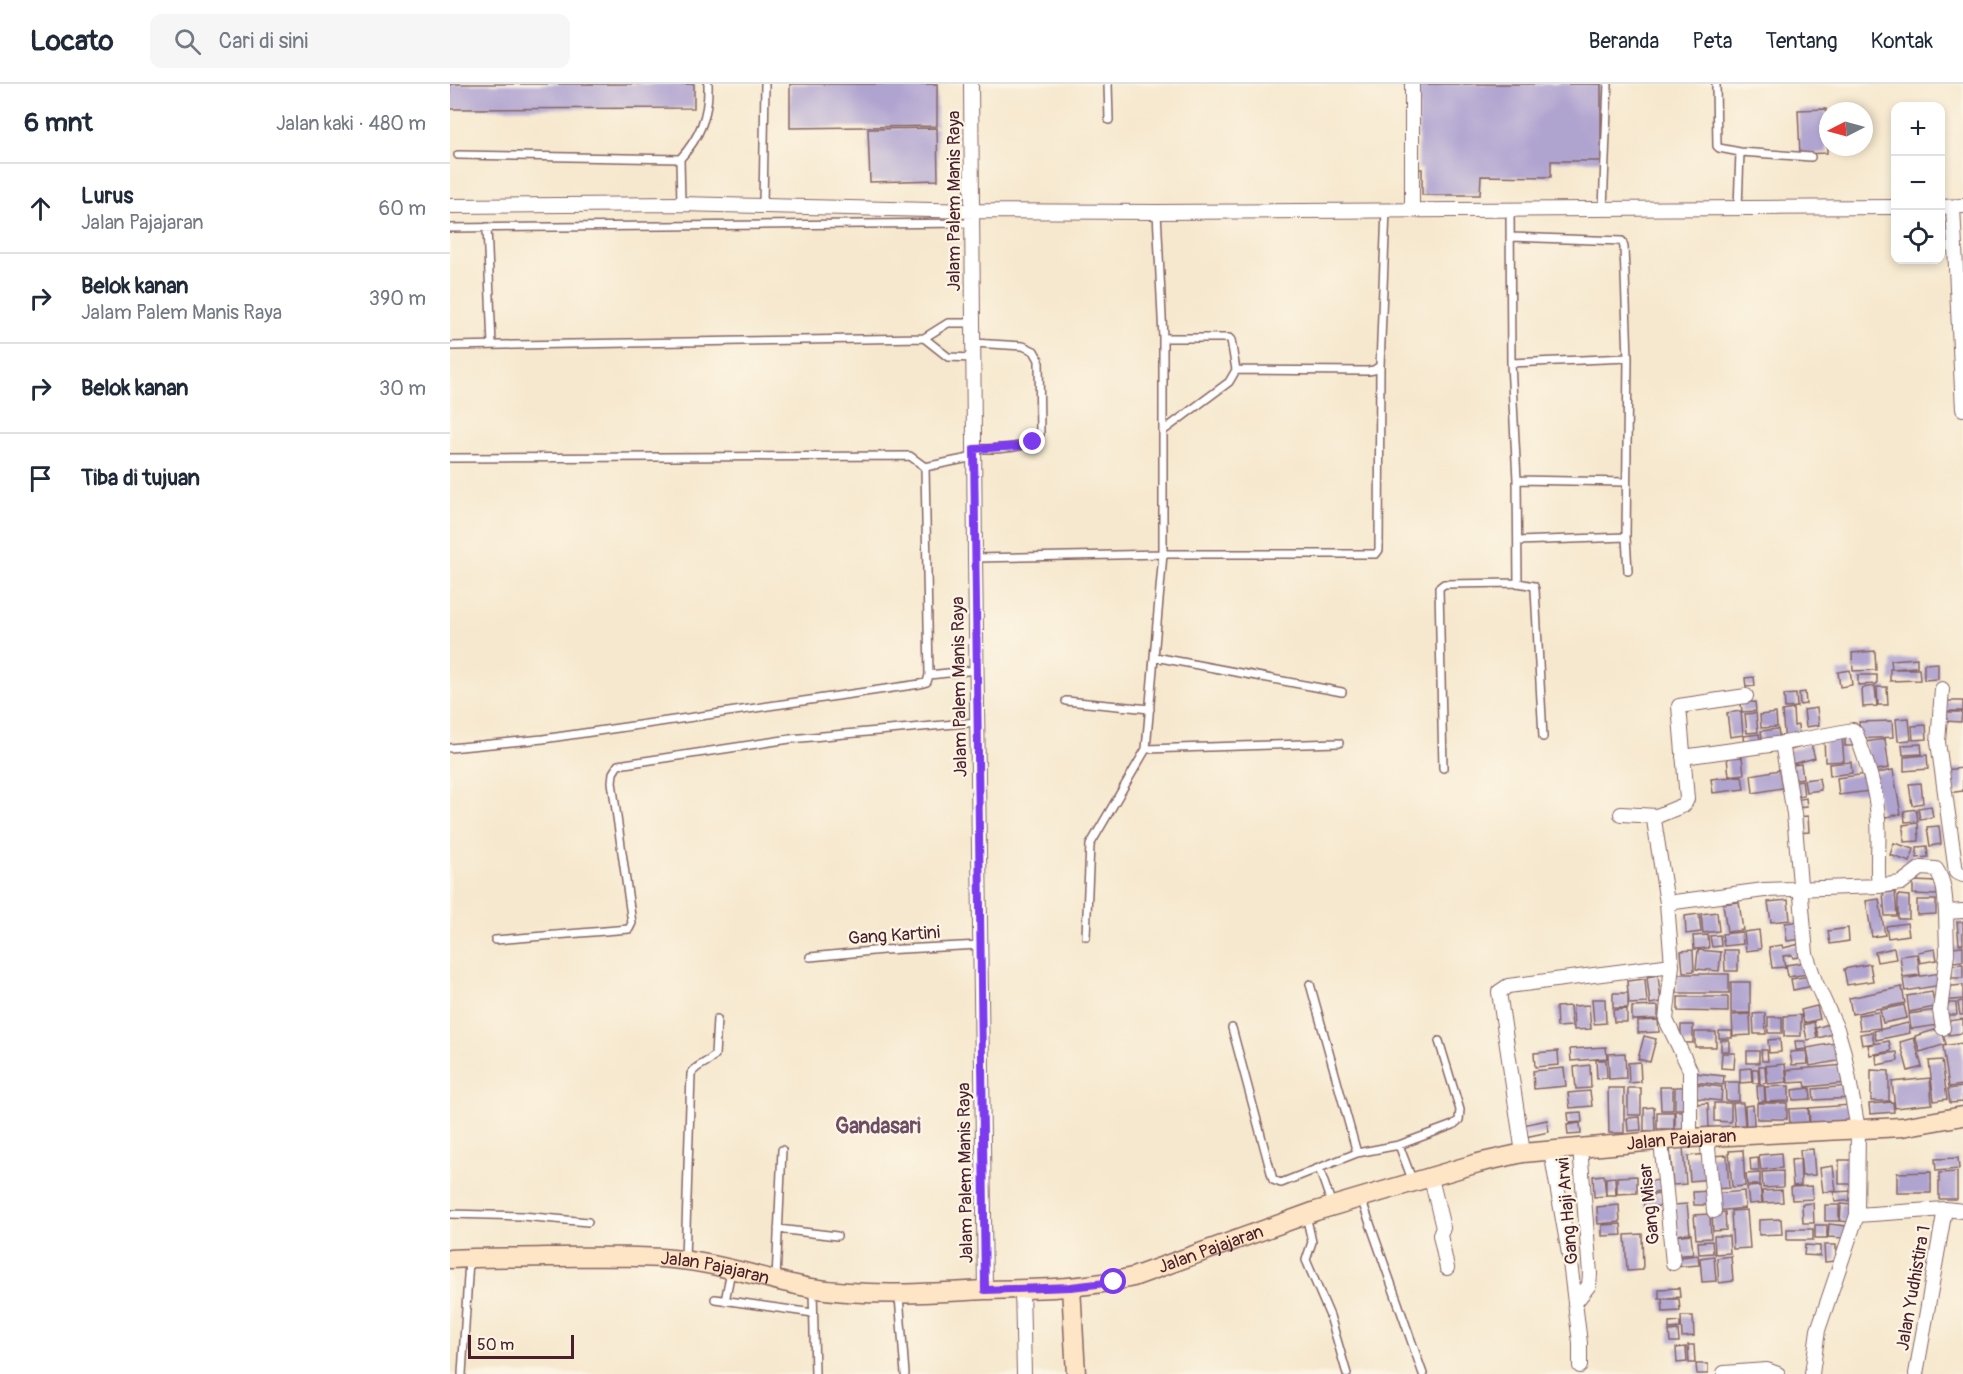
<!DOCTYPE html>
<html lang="id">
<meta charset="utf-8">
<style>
:root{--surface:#fff;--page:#f6f6f7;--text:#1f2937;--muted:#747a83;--line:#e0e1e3}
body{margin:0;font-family:Pangolin,sans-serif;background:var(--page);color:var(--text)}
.controls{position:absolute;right:18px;top:18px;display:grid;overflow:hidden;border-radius:12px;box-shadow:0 3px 9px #0003}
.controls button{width:54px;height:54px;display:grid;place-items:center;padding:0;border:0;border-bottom:2px solid var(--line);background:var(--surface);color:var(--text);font:30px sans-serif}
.compass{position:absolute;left:1369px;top:18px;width:54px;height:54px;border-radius:50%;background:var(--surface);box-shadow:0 3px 9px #0003;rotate:264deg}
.scale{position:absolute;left:18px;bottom:15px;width:106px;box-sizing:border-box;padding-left:6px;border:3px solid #4a1f2b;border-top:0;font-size:16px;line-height:21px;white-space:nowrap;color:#4a1f2b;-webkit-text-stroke:4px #fcf5e5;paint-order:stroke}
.stop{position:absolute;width:18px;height:18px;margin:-14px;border:4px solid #7c3aed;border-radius:50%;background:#fff}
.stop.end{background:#7c3aed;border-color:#fff;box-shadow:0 2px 6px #0008}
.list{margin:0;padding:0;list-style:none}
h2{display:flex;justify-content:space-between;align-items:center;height:78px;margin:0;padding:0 24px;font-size:26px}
h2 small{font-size:20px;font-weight:400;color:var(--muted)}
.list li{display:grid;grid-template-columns:39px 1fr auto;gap:18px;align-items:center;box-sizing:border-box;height:90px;padding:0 24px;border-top:2px solid var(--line)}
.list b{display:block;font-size:22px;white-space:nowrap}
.list p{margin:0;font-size:20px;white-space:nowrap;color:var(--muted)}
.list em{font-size:20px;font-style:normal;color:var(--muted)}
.icon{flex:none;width:33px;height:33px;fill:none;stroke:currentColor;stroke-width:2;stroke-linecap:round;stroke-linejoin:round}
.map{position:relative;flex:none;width:1513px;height:1290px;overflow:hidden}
header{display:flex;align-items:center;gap:36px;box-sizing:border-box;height:84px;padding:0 30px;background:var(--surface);border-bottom:2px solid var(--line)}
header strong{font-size:28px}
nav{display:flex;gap:33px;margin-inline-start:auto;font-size:21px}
.search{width:420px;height:54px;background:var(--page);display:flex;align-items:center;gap:15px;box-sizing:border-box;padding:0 21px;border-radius:12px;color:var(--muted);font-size:22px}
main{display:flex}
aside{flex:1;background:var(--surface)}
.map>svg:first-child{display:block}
</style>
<header>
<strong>Locato</strong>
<div class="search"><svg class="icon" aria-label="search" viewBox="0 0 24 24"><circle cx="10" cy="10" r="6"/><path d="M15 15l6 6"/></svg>Cari di sini</div>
<nav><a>Beranda</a><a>Peta</a><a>Tentang</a><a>Kontak</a></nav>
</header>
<main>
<aside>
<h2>6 mnt<small>Jalan kaki · 480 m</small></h2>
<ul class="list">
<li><svg class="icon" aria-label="ahead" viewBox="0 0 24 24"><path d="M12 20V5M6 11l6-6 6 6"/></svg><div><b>Lurus</b><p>Jalan Pajajaran</p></div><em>60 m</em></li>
<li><svg class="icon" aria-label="right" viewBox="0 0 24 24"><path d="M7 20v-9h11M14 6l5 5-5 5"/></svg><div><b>Belok kanan</b><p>Jalam Palem Manis Raya</p></div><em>390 m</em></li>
<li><svg class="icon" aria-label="right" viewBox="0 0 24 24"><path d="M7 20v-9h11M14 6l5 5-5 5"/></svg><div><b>Belok kanan</b></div><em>30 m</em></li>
<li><svg class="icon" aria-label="arrive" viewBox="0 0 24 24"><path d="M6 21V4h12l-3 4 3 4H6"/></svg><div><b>Tiba di tujuan</b></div></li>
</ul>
</aside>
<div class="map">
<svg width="1513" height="1290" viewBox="0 0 1513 1290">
<rect width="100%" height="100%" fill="#fcf5e5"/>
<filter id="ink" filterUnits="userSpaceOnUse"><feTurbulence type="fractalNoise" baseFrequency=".0167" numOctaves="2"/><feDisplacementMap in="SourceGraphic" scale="12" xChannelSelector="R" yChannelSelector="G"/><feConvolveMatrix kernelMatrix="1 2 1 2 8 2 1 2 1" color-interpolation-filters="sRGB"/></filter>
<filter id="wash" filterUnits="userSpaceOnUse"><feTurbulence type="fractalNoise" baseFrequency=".008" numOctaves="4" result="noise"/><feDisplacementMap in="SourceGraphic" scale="24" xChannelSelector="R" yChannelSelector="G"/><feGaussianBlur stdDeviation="1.35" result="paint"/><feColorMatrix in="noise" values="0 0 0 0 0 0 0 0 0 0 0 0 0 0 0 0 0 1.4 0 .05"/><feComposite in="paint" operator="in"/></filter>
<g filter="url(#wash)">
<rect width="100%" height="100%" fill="#f6e8ce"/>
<g id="blocks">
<path fill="#afa3d0" d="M0,0H244V24L0,25Z
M340,0H487V42L340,44Z
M969,0H1151V77H1101V93L1031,92L1030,111H972V85H968Z
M1376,25L1377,69L1350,70L1348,26Z
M487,44L488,96L420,98L418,45Z
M1425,567L1426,586L1403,587L1402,569Z
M1467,574V583L1442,585L1441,576Z
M1488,579V595L1474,596V580Z
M1440,585H1469L1470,596L1440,597Z
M1400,586L1402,601L1390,603L1388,588Z
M1408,591H1427V600L1408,601Z
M1304,593L1305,602L1296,603L1295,594Z
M1425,602L1427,622L1413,623L1412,604Z
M1427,603H1437L1438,621H1428Z
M1355,608L1356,620L1350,621L1349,609Z
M1346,610L1347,623L1335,624L1334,611Z
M1495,617H1513V627H1496Z
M1305,618L1306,627L1292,628L1291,619Z
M1367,624L1369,641L1356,643L1354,626Z
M1343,625L1344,642L1348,641L1349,656L1335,658L1332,627Z
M1291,627L1293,651L1280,653L1277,629Z
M1496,628H1512L1511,638L1496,637Z
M1306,629L1308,648L1297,649L1295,630Z
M1326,629L1327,643L1311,644L1310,631Z
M1459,634L1461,656L1448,657L1446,635Z
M1442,637L1443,653L1409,655V638Z
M1476,641L1477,655L1463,656L1462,642Z
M1328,645L1330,659L1313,661L1311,647Z
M1309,650L1311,661L1295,664L1294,652Z
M1395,650H1405L1406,662H1395Z
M1392,652L1394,677L1375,678L1374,653Z
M1435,655L1439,684L1420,687L1415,658Z
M1361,660L1365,674L1338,681L1334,668Z
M1471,660L1472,670L1453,671L1452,661Z
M1477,671L1478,685L1454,687V673Z
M1292,673L1294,690L1279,692L1277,674Z
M1401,678L1402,689L1380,692L1379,680Z
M1351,680L1353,694L1339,696L1336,682Z
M1513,684V707L1497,709L1494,686Z
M1329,686L1332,704L1303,709L1301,691Z
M1443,686L1451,730L1431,734L1423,690Z
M1417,690L1420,707L1389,711L1387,694Z
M1292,692L1294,705L1263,709L1261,695Z
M1369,694L1371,706L1356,708L1354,696Z
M1352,696L1354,712L1342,714L1340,698Z
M1471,699L1473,719L1462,721L1459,700Z
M1356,714L1357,723L1345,724L1344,716Z
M1481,722L1483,733L1470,735L1468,724Z
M1466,725L1468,737L1455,738L1454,727Z
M1358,732L1359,748L1347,749L1346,733Z
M1468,739L1469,757L1454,758L1453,741Z
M1489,742L1491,760L1480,762L1477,743Z
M1444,759L1464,765L1460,778L1440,771Z
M1477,762L1478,773L1467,774V763Z
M1463,797L1488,798L1487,811L1463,810Z
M1445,808L1447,832H1435L1433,809Z
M1448,811L1459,812V835H1448Z
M1429,815L1435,851L1422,853L1416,817Z
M1338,816L1340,836L1321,838L1318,818Z
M1467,816H1486V830L1467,831Z
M1289,818L1293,846L1277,848L1273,820Z
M1267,828L1269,847L1253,849L1251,830Z
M1249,830L1251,848L1236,850L1235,832Z
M1351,837L1353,855L1337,857L1335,839Z
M1507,838H1513V860H1509Z
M1457,839L1459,851L1438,854L1436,842Z
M1398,844L1399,857L1380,860L1378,847Z
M1309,846L1311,865L1296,867L1294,848Z
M1292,848L1293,860L1274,862L1272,850Z
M1258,851L1259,864L1244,865L1243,852Z
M1270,851L1271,862L1262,863L1260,852Z
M1354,859L1356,872L1343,874L1342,871L1333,872L1335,883L1322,884L1319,863L1332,861L1333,864Z
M1513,862V877L1503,878L1502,863Z
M1444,864L1446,875L1427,878L1425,868Z
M1485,865L1487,876L1470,879L1468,868Z
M1243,866L1244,887L1233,888L1231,867Z
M1248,866L1271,868L1269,887L1246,885Z
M1274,866H1288V887H1275Z
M1467,870L1470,891L1453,893L1450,872Z
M1357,878L1358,890L1338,893L1336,881Z
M1420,880L1423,897L1397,901L1394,885Z
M1513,880V894H1502L1501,881Z
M1490,889L1492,901L1455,907L1453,895Z
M1227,890H1279V909H1227Z
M1208,891L1211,918L1200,920L1197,893Z
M1361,892L1363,902L1343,906L1341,895Z
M1195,895L1197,919L1179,920L1177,897Z
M1281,898H1300V929H1281Z
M1513,901V915L1493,917L1492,903Z
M1452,903L1455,919L1402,930L1399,914Z
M1482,908L1485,923L1459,928L1457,912Z
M1163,909H1178V924H1163Z
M1228,913H1278V928L1228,927Z
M1142,915H1155L1156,939L1144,940Z
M1513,917V931H1510L1508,918Z
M1495,919H1506L1507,931H1496Z
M1139,921L1141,945L1124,946L1123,922Z
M1454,921L1457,934L1433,939L1430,926Z
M1120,922L1122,942L1107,943L1106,923Z
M1208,922V935L1182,936V923Z
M1367,922L1370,935L1354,939L1351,926Z
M1177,925V938H1164L1163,926Z
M1486,926L1488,941L1461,945L1459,930Z
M1428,928L1430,944L1410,946L1408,931Z
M1315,929L1316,950H1304L1303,930Z
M1300,930L1301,951L1283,952L1282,931Z
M1351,931V952H1334V932Z
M1318,933H1332V949H1318Z
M1513,935V949L1499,951L1498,937Z
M1208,936L1209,948L1188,949V937Z
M1364,938L1367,954L1357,956L1354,941Z
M1382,939L1385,949L1369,954L1366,944Z
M1458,939L1460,949L1426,956L1424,947Z
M1231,941H1243V959H1231Z
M1491,944L1496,960L1470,968L1465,952Z
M1269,947H1282V954H1269Z
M1245,948H1266V963H1245Z
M1422,948L1424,959L1412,961L1410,950Z
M1194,952L1206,955L1200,978L1188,975Z
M1464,954L1472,983L1458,987L1450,958Z
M1330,955L1331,968L1319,969L1318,956Z
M1271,956H1279V967H1271Z
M1345,957H1355L1356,965L1346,966Z
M1439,957L1441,967L1420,971L1418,961Z
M1390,958L1393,976L1360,982L1357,964Z
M1512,959L1513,1001L1499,1003L1493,962Z
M1156,963L1157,974L1121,977L1120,965Z
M1311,966H1317L1318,977H1312Z
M1108,967L1109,981L1085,983L1084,969Z
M1297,967H1309V979H1297Z
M1356,967L1358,980L1342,981L1340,968Z
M1447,968L1448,977L1427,981L1426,971Z
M1175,969L1176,994L1159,995L1158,970Z
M1272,969H1285L1284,985L1271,984Z
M1146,976H1156L1157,994L1147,995Z
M1492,976L1497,1015L1484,1017L1479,977Z
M1190,978L1191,998L1179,999L1178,979Z
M1335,980L1337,998L1318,1000L1316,982Z
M1140,981L1141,1004L1126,1005L1124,983Z
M1395,981L1397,999L1356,1003L1355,998L1338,999L1337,986Z
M1309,982H1315L1316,999L1310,1000Z
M1114,984L1116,1002L1084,1005L1083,987Z
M1301,984L1302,998L1290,999V985Z
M1302,985H1308L1309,999H1303Z
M1421,986L1439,987V1017H1421Z
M1245,989L1274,992L1273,1001L1245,998Z
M1480,994L1482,1020L1445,1024L1442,998Z
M1275,998H1289V1017H1276Z
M1246,1000L1272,1003L1271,1017L1245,1014Z
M1307,1002H1314L1315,1017L1308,1018Z
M1339,1002V1017L1316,1018L1315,1003Z
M1400,1002L1401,1014L1364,1016L1363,1005Z
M1210,1003H1223V1026H1211Z
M1225,1003H1239L1238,1025H1225Z
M1513,1003V1018L1500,1019L1498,1005Z
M1158,1004H1174V1049H1159Z
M1178,1004H1191V1031H1178Z
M1360,1004L1361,1015L1343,1016L1342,1006Z
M1140,1007L1142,1022L1120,1024L1118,1009Z
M1443,1018L1444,1028L1420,1030L1419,1020Z
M1258,1019L1259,1045L1245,1046L1244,1020Z
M1264,1019H1281V1038L1264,1037Z
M1283,1019H1293L1295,1041L1285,1042Z
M1307,1019H1337V1035H1307Z
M1303,1021L1304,1041L1296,1042L1295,1022Z
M1401,1021L1402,1037L1360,1040L1359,1024Z
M1204,1023L1205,1047H1194V1024Z
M1358,1024L1359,1039L1340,1040L1339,1025Z
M1225,1027H1239L1238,1046H1225Z
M1131,1028L1132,1038L1119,1039L1118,1029Z
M1207,1028H1224V1045H1207Z
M1190,1033L1191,1046L1178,1047L1177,1034Z
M1097,1036L1099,1048L1075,1053L1073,1041Z
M1130,1039L1131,1050L1118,1051L1117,1041Z
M1233,1063L1236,1100L1223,1101L1220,1064Z
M1363,1065L1365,1091L1352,1092L1350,1066Z
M1293,1066L1295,1102L1282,1103L1279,1067Z
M1331,1069L1332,1084L1311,1086L1309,1071Z
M1257,1070L1260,1095L1240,1097L1238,1072Z
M1277,1071L1279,1104L1263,1105L1260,1072Z
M1308,1074L1309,1087H1301L1300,1075Z
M1508,1074L1509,1085L1486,1087L1485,1075Z
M1350,1075L1351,1101L1343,1102L1341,1076Z
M1389,1076H1403L1404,1100H1389Z
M1383,1082L1386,1107L1373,1108L1370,1084Z
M1333,1087V1103L1313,1104L1312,1088Z
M1481,1088V1109H1447V1089Z
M1507,1088V1115H1489V1089Z
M1310,1089V1101H1297L1296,1090Z
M1154,1091L1156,1112L1144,1113L1143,1092Z
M1187,1092V1109L1167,1110V1093Z
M1165,1093L1166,1111H1156V1094Z
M1210,1096L1211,1108L1194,1110L1193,1098Z
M1310,1102L1312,1119L1299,1120L1297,1103Z
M1362,1102L1363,1115L1342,1116L1341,1103Z
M1332,1106L1333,1118L1313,1119L1312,1107Z
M1261,1107V1121H1244L1243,1108Z
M1294,1107L1295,1124L1265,1127L1263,1110Z
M1402,1107L1403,1116L1385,1118L1384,1108Z
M1210,1110L1212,1122L1194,1123L1193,1112Z
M1363,1119L1364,1139H1353L1352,1120Z
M1237,1120L1240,1149L1227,1151L1224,1121Z
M1391,1120L1402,1121L1401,1138L1390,1137Z
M1169,1121L1170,1138L1148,1140L1147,1123Z
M1375,1121H1389V1137H1375Z
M1297,1126L1300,1164L1283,1165L1281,1127Z
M1275,1128L1276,1146L1263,1147L1262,1130Z
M1260,1130L1261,1154L1246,1155L1244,1131Z
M1331,1135L1332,1150L1309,1151V1136Z
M1171,1140L1172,1151L1152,1152V1141Z
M1379,1140L1396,1142L1395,1154L1378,1153Z
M1365,1141H1377V1154H1365Z
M1337,1145H1363V1156H1337Z
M1192,1150L1193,1186L1177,1187L1175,1151Z
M1241,1150L1243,1170L1224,1172L1222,1152Z
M1264,1152H1279L1280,1169L1265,1170Z
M1262,1157L1263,1169L1249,1170L1248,1158Z
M1355,1161L1370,1162V1172L1354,1171Z
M1374,1161H1386V1177L1375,1178Z
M1248,1171L1249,1181L1224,1183V1174Z
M1264,1172L1266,1197L1252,1198L1250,1174Z
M1281,1172L1283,1197L1269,1199L1267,1174Z
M1229,1204L1230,1213L1209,1215V1205Z
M1212,1215H1229L1230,1227L1213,1228Z
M1231,1232H1243L1244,1252L1232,1253Z
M1230,1238V1244L1219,1245V1239Z
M1228,1246L1229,1258H1220L1219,1247Z
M1238,1261H1244L1245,1279H1239Z
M1236,1263L1237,1278L1227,1279L1226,1264Z
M1246,1280H1258V1290H1247Z"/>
</g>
</g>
<g filter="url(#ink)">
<use href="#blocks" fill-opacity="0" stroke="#866564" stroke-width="1.5"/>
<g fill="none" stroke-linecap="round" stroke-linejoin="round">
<g stroke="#866564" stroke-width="10">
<path id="lane" d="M658,0L659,36
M1266,0L1267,62L1269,64L1290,68L1361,73
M8,71L230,75L231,120
M230,75C250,53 259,31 258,0
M313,122L315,0
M1288,124L1290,68
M1153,125L1158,0
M37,143L42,261
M0,144L522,139
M1060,153L1172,157L1174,163L1178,274L1176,453L1178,487
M474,254L498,273L523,274
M713,254H779L781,256L786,286
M523,259L573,262L584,267L589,276L590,350C583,366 541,365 524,365
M0,262L474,254L498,239H523
M1061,279L1178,274
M713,347L779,298L786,286L918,287L924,286L930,282L936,126
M0,374L460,372L475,383L479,591L477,598L470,600L93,655L0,664
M475,383L524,373
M1067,396L1176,398
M1068,457L1176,453
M525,474L713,470H926L929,466L930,282
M1068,499L1084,502L1085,506L1093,653
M705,573L892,608
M479,591L526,586
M616,617L700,625
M696,665L889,659
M993,684L989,504L994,500L1068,499L1067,396L1061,279L1060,126
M636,852L640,761L696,665L713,470V254L707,128
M45,856L179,845L182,839L162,698L163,689L168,681L340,655L527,638
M360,873L433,866L530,861
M860,900L907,1069
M782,944L823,1096L831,1099L907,1069L949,1061L1003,1041L1009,1036L1010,1026L989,957
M949,1061L963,1098
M869,1084L882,1121
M911,1114L973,1290
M0,1130L72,1132L138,1138
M856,1131L862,1158L856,1176L880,1232L897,1290
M328,1145L387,1152
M235,1175L241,990C246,980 258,980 265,971L267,935
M326,1195L332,1066
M363,1206L365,1290
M449,1212L455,1290
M265,1215L363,1229
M275,1217L281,1187
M12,1290L19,1176"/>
</g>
<g stroke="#866564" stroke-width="16">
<path id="street" d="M521,0L525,474L535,1206
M0,122L231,120L523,127L707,128L1446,123
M1490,123L1513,122
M1503,123L1513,325
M962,126V0
M1492,605L1488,658L1506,788L1513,791
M1332,659L1344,730L1356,870L1365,897L1387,945L1394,969L1408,1045L1407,1131L1368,1246L1362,1290
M1233,673L1334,659L1403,646L1406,649C1416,677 1427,706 1428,736C1430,758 1426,780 1429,802
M1171,730L1207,732
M1217,819L1314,806L1429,802L1451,799L1471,784L1486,785C1495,798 1495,813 1496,828L1513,827
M1222,881L1216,936L1240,986V1054
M1493,944L1490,927L1497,870L1496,828
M1257,1053L1264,1127
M1211,1057L1223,1179
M1101,1067L1119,1170L1130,1259V1282
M1073,1069L1049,908L1058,902L1222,881L1217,819L1204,736L1207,732L1234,721L1237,715L1229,622L1296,612
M981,1094L993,1144L990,1151L997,1184
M1407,1131L1495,1125L1513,1127
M572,1205L574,1290
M1125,1219L1139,1201L1140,1190L1130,1063
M1274,1289L1317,1286L1328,1290
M1466,1290L1495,1125"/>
</g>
<g stroke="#866564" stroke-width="21">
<g id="secondary">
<path id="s1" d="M0,1175C32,1173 64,1174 96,1173C141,1173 187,1171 232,1176C276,1181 318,1196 361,1204C419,1213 476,1209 534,1206C584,1205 634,1205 683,1193L866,1127L1028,1079L1073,1069L1240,1054L1452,1043L1513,1032"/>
<path d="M621,1203L626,1290"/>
</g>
</g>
<use href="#lane" stroke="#fff" stroke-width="7"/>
<use href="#street" stroke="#fff" stroke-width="14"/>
<use href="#secondary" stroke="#fee5c5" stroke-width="18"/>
</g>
</g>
<g fill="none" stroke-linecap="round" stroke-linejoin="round" filter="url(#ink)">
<path stroke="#7c3aed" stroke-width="8" d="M583,358L571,362L524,365L535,1206L621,1203L664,1198"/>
</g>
<g text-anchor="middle" stroke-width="4.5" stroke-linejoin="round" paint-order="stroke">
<g font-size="18" fill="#4a1f2b" stroke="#fcf5e5">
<text transform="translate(504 117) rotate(-90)" y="6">Jalam Palem Manis Raya</text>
<text transform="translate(509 603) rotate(-91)" y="6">Jalam Palem Manis Raya</text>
<text transform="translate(444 851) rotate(-4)" y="6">Gang Kartini</text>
<text dy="6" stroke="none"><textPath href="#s1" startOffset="1256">Jalan Pajajaran</textPath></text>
<text transform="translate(515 1089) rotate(-91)" y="6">Jalam Palem Manis Raya</text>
<text transform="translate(1199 1120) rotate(-96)" y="6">Gang Misar</text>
<text transform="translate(1117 1127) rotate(-95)" y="6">Gang Haji Arwi</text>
<text dy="6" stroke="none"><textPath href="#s1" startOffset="770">Jalan Pajajaran</textPath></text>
<text dy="6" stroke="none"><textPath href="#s1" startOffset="266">Jalan Pajajaran</textPath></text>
<text transform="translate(1463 1204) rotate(-80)" y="6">Jalan Yudhistira 1</text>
</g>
<g font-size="21" font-weight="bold" fill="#6d4d65" stroke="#fcf5e5">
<text x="428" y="1049">Gandasari</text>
</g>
</g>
</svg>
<div class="controls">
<button>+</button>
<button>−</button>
<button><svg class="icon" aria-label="locate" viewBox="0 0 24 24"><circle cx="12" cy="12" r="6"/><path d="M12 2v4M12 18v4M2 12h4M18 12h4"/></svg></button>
</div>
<svg class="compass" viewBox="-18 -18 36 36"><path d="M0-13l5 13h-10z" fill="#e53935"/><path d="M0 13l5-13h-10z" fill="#747a83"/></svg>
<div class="scale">50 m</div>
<div class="stop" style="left:664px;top:1198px"></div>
<div class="stop end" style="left:583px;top:358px"></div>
</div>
</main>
